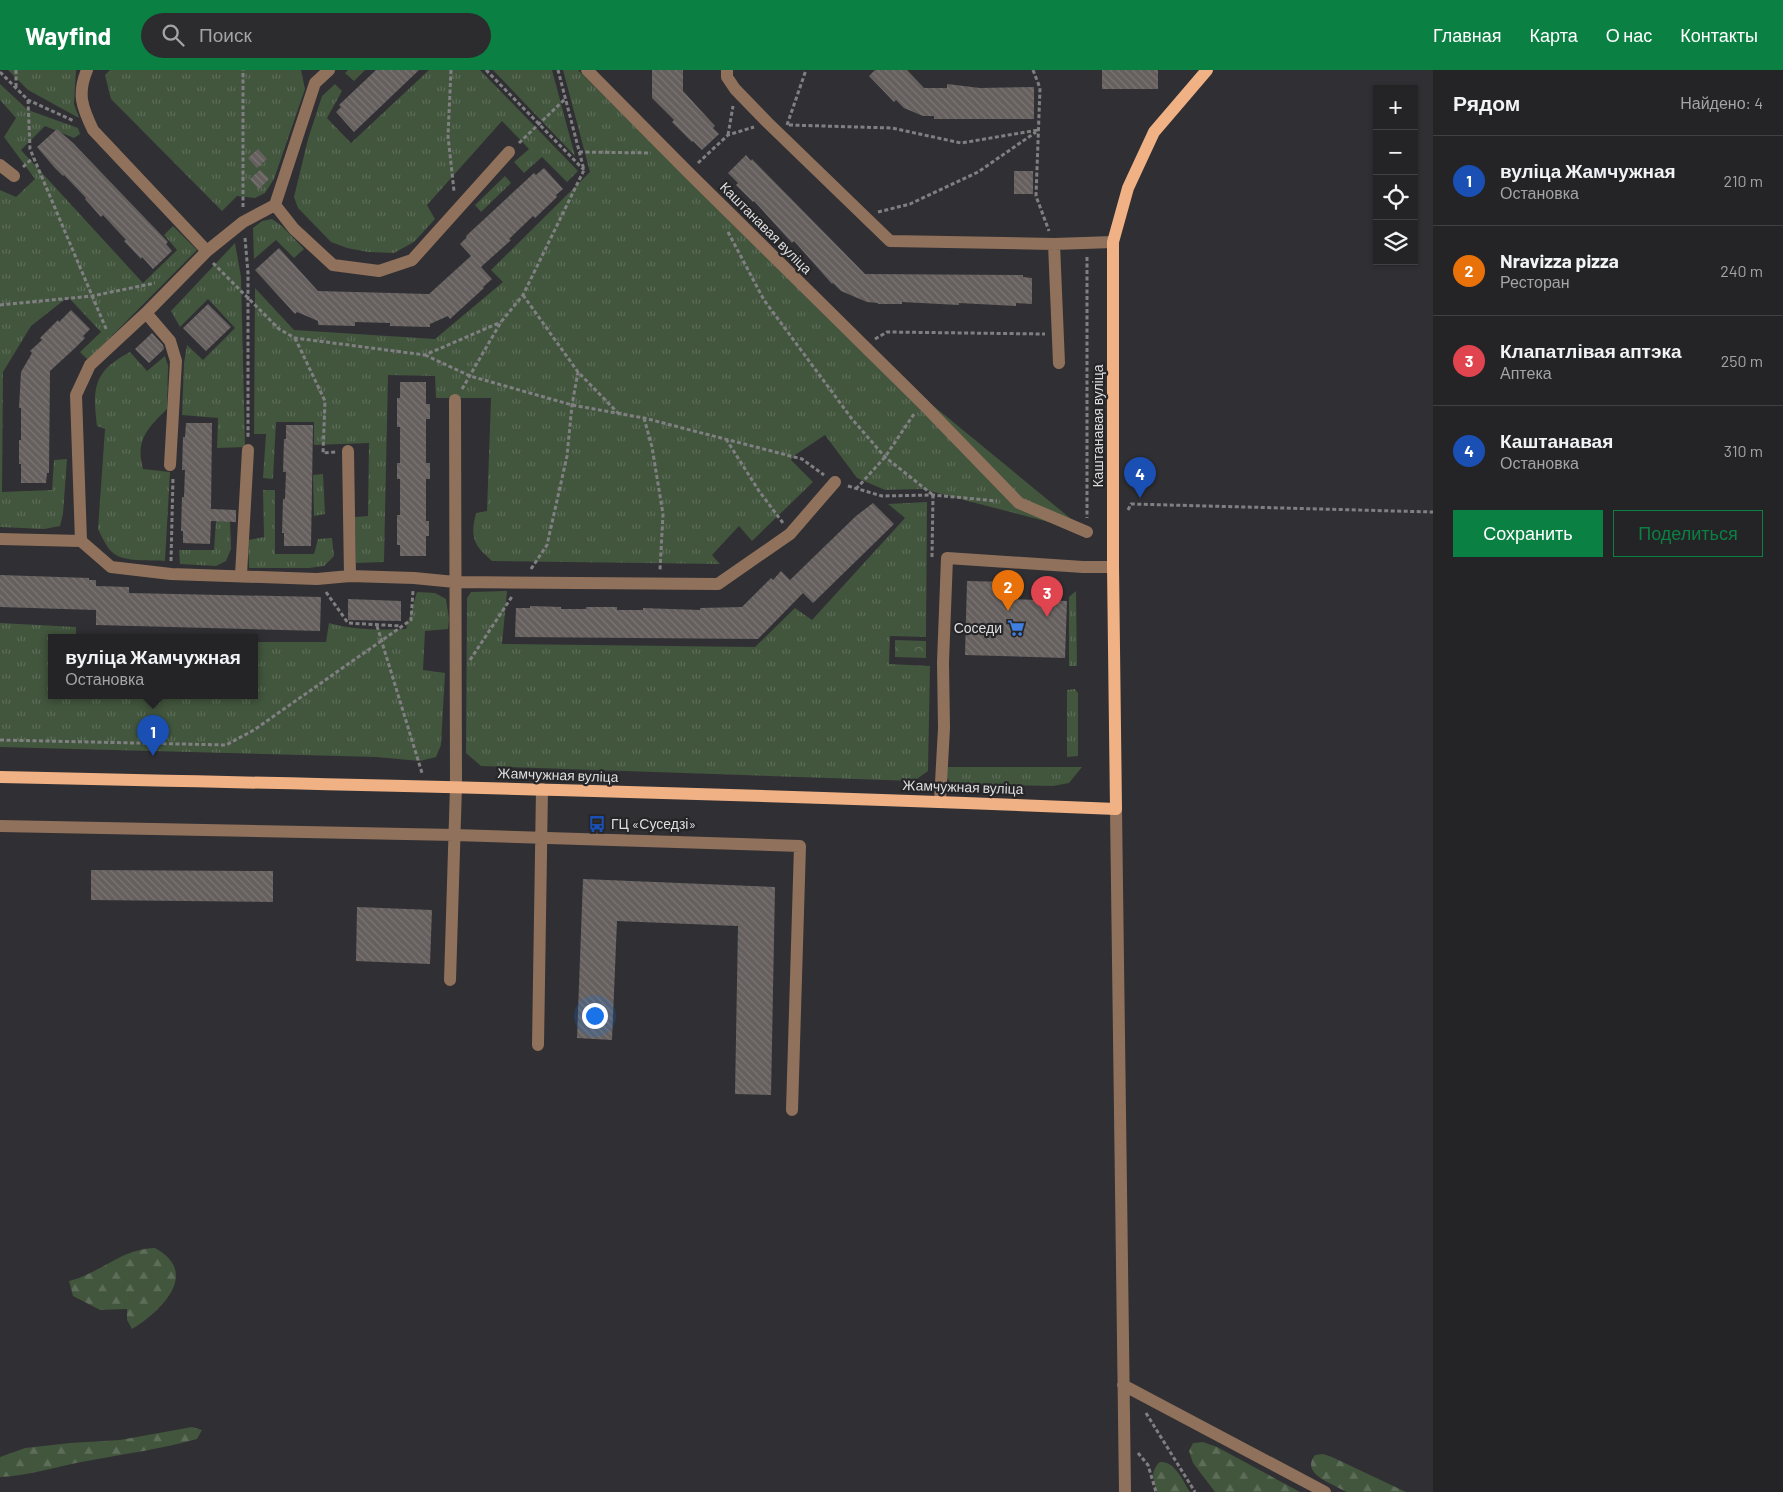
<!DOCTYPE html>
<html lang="ru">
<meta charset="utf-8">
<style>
:root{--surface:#242326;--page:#2c2b2e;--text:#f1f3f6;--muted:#a3a4a7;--line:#414043;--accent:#0b8043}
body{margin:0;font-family:Barlow,sans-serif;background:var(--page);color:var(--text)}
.controls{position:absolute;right:15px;top:15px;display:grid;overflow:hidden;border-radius:0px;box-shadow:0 1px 4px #0004}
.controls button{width:45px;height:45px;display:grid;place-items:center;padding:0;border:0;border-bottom:1px solid var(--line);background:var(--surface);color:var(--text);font:25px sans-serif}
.you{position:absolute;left:594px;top:945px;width:18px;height:18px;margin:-12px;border:4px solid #fff;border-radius:50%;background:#1a73e8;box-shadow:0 0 0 8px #1a73e833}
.badge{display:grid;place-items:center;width:32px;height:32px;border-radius:50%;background:var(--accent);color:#fff;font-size:16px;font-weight:700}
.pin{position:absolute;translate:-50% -41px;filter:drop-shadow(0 1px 2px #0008)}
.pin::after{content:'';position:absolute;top:26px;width:18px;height:15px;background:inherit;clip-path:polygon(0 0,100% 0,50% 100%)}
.popup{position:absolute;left:48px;top:564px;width:210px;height:65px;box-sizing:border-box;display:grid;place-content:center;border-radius:0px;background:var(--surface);filter:drop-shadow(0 1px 4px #0005);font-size:16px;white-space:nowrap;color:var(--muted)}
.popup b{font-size:19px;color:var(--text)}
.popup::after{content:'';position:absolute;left:50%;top:100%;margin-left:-10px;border:10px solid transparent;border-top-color:var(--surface)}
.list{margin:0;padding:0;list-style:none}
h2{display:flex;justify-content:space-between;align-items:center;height:65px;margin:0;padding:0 20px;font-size:21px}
h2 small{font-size:16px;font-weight:400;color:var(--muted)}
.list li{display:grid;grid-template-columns:32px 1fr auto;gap:15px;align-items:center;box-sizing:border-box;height:90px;padding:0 20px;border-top:1px solid var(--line)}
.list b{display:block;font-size:19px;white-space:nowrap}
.list p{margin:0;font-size:16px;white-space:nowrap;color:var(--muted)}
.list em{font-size:16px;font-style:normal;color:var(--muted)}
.actions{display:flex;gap:10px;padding:15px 20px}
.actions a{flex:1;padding:11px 0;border:1px solid var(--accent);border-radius:0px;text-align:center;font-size:18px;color:var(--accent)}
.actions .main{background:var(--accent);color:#fff}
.icon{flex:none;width:28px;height:28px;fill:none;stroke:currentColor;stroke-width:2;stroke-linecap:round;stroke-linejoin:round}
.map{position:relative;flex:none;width:1433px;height:1422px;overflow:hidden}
header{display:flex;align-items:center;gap:30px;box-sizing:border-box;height:70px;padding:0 25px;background:var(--accent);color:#fff}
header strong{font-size:24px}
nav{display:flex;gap:28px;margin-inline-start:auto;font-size:18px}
.search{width:350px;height:45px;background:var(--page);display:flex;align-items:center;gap:12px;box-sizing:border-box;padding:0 18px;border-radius:28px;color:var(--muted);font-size:19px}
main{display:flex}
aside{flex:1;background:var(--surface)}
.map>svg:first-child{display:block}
</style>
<header>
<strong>Wayfind</strong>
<div class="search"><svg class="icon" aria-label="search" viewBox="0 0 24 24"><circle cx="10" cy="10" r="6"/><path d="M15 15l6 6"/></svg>Поиск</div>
<nav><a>Главная</a><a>Карта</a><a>О нас</a><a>Контакты</a></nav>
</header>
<main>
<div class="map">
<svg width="1433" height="1422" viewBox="0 0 1433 1422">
<defs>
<pattern id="grass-tufts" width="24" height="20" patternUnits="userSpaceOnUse" patternTransform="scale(1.25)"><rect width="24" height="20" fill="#42553d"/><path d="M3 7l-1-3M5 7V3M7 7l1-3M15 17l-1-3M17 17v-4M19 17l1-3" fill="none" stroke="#5d6d59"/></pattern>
<pattern id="forest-firs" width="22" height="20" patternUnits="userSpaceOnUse" patternTransform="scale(1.25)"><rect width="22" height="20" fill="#42553d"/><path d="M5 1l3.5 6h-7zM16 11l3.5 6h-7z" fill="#5d6d59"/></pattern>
<pattern id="park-crowns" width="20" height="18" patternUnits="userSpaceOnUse" patternTransform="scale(1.25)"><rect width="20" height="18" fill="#42553d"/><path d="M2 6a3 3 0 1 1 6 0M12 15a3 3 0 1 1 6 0" fill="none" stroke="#5d6d59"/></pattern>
<pattern id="building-back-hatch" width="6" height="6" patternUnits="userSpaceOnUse" patternTransform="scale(1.25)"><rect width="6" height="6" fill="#65605e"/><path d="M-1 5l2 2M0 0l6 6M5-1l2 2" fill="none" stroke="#7b7675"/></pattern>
</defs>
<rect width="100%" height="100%" fill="#302f33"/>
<path fill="url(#grass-tufts)" d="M8,0H76L74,34L79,48L28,20Z
M110,0H301L305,19L274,109L265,123L255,128L237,126L222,141L111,29L105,5Z
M348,0H365L354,11L345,3Z
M429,0H480L578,101L567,112L542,87L524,103L514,92L529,79L502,51L427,135L435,149L414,172L394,183L368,182L347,178L331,172L298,138L294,127L308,69L322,26L335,14L342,21L327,48L351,73Z
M493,0H552L575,86Z
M563,0H578L846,264L1087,462L922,419L885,420L857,408L825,365L795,385L791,390L813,412L752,471L739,456L712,485L720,494L492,491C473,475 470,467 476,443L487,441L491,328H436L435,306L388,305L384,492L356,493L355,447L368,446L369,373L314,375V352H276L273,409L263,408L266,364H254L255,218L294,260L435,269L503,212L491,200L590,102Z
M0,14L28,40L78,58L80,64L74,68L45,56L21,80L143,213L177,180L164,165L173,156L197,180L88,290L80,282L101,262L68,227L31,256L3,302L2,422L52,420L54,390L67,389L63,444L60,456L44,459L0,457V120L16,127L35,109L4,67L16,48L0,30Z
M505,106L511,113L481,142L475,135Z
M272,149L282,156L304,179L294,188L276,170L254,189L253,158L262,151Z
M235,173L241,207L245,377L217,378L218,348L182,345L184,293L187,275L203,290L235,258L208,229L180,257L171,241Z
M130,282L147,301L165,286L168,296L167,339C148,358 135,370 143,399L170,402L165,491C152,490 127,492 116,485C108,481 102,467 98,459L105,359L97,356C92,317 94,301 130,282Z
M323,404L325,444L314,446L313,405Z
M263,420H275V484H314L318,469L332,468L334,486L324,496L309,498H249L248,470L264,467Z
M927,432L926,567L890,566L889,594L930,596L928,701L914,711L481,696L466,683L467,528L471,522L507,521L502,574L755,577L795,538L812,550L905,448L888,434Z
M216,451H230L231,479L226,491L216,496L180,494L179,480H214Z
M1076,521L1077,596H1069V527Z
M417,522L435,523L446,529L449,549L448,559L425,561L423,600L445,603L441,675L436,687L420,691L376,687L0,677V553L76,557V567H52V625H254V572H326L329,553C354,560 379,560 406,559Z
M1075,619L1078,623V686L1067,687V620Z
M941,697H1082L1069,713L1053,716L952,714L946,707Z"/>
<path fill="url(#forest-firs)" d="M155,1178C201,1203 161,1241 132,1259L127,1250V1239L100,1240L73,1226L69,1211C76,1209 82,1207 88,1204C112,1193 127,1179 155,1178Z
M192,1357L202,1360L197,1369C161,1379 124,1384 87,1391C58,1396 29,1406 0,1407V1387L25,1378L70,1373L120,1370Z
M1203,1372L1217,1377L1300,1422H1215L1193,1393L1189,1381L1193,1373Z
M1323,1384L1332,1387L1406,1422C1392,1422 1358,1422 1347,1422C1342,1420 1337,1417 1333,1415C1321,1409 1303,1400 1315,1385Z
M1160,1392C1175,1391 1183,1411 1190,1422H1157C1153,1412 1150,1400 1160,1392Z"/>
<path fill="url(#park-crowns)" d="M895,570L926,571V588L895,587Z"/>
<path fill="url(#building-back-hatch)" d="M376,0H419L354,62L336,42L341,37L339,35Z
M652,0H683V21L715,56L713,58L719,64L702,80L693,71L692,72L672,52L674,50L652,28Z
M875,0H907L924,18H947V14L980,18L1034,17V49H934V46H923L904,38L896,30L894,32L869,6Z
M1102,0H1158V19H1102Z
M57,59L73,73L168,172L166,174L172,181L153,199L142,187L141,189L124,171L126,170L103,145L101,147L85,129L86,128L64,105L63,106L54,97L37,77Z
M258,79L267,89L257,98L248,88Z
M746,85L751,91L752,89L865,204L1023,205V207L1032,208V234L1016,233V236L959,233V235L902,232V234H878V233L867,232L841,221L833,213L832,214L794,171L792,173L754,131L753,132L736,115L738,113L728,103Z
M544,98L563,119L556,125L557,127L535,148L533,146L509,169L511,170L481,197L492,209L483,217L484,218L450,249L448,246L430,254V257L390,256V253L355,252V256L318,255V251L297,242L295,244L255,200L279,178L318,221L429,224L471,186L460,174L467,167L466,166L534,103L536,105Z
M260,100L269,109L259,119L250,109Z
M1014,101H1033V124H1014Z
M208,234L231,257L206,281L183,258Z
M71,240L90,259L83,266L85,268L75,278L50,301L49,403H47L46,413H21V394H19V370H21V338H19L21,302L32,283L30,281L42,270L40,268L58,250L59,252Z
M152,263L163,275L164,279L149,293L135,279Z
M400,312H426V334H430V349H426V393H430V409H426V451H429V466H426V486H400V475H397V445H400V409H397V393H400V357H397V328H400Z
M186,353H212L211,439L236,440V452L211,451L210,474L183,473V461H181L182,427H184L185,400H182L183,367H185Z
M286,355H313L311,476H284V463H282L283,429H285L286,402H283L284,369H286Z
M873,433L894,454L813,533L803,523L758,569L515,567L516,538H530V536L561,537V539H586V537H617V540H643V538L700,540V538L742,537L771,508L773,510L781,501L790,510L856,446Z
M0,505L89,508V510H96V516L129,517V523L321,527L320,561L96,555V540L0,537Z
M967,511L1009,512L1008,529L1067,531L1065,588L965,585Z
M348,529L401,531V551L348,550Z
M91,800L273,801V832L91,830Z
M583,809L775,817L771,1025L735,1024L738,856L617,851L612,970L577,968Z
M357,837L432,840L430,894L356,891Z"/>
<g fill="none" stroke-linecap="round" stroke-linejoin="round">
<path stroke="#808083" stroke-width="3" stroke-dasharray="4 2.5" stroke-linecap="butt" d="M451,0L448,66L454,121
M486,0L584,100
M1033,0L1040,18L1036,126L1049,161
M0,2L28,30L74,51
M16,17V0
M28,30L30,79L107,261
M787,55L806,0
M789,55L892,58L961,73L1038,60
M728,65L733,36
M519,73L565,29
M579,82L651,83
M698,93L728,65L754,57
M23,97L33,88
M243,137V0
M878,142L910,134L978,102L1036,62
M728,162L764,230L852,349L885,387L933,425
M245,168L248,203V367
M1087,187V448
M213,193L279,259L295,268L425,285L501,252
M523,225L578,302L618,343
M0,235L92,226L155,213
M295,268L325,331L323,383L336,382
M875,269L887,262L1045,264
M425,285L470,306L572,335L644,348L802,389L824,405
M462,319L501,252L523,225L584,100L558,0
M644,348L652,377L663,444L660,500
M726,369L759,421L783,453
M848,416L882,426L933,425L997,431
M856,419L885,387L914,344
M1128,440L1131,434L1433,442
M932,487L933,425
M171,491L173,407
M531,499L547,475L567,386L572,335L578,302
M326,522L348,553L401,556
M377,556L422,703
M470,590L513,525
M0,670L226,675L254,660L411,550L413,521
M1146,1343L1195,1422
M1138,1383L1148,1395L1156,1422"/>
<path stroke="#90715c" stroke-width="12" d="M87,0C77,24 82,37 93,60L207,181L243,152L275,135L294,159L333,195L379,201L412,190L509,82
M587,0L688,102L922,333L1019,433L1087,462
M727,0V7L735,19L767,52L890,171L1054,174L1113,172
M0,95L14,106
M275,135L315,13L329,0
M1054,174L1059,293
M146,243L170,271L176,291L170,395
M348,381L350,506
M0,469L81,471L111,497L171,504L317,509L350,506L414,508L455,512L718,514L790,464L835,412
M81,471L76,325L90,295L146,243L207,181
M241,505L248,380
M940,731L944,658L943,592L947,488L1083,497H1113
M1116,739L1125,1422
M0,756L455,765L800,776L792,1040
M450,910L456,716L455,330
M538,975L542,719
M1123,1315L1325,1422"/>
<path stroke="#f0b185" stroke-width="12" d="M0,707C372,715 744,723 1116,739L1113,497V172L1128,118L1154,62L1207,0"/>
</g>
<defs>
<g id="supermarket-bare" transform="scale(1.35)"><path d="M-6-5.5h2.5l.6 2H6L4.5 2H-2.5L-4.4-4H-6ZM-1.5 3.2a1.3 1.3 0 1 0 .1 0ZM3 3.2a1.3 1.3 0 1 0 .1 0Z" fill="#3f7fe0" stroke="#262629" stroke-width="2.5" paint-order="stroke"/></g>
<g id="bus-bare" transform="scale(1.35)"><path d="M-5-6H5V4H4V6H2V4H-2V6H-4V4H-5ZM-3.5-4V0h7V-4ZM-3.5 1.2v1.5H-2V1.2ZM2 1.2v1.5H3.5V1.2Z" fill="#1a4fb4" stroke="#262629" stroke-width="2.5" paint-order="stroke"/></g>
</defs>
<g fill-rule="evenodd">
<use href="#supermarket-bare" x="1016" y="558"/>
<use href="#bus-bare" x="597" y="754"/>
</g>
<g text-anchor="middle" stroke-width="4.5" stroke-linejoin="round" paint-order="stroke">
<g font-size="14" fill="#dedee0" stroke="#262629">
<text transform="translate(766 158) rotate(45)" y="5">Каштанавая вуліца</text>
<text transform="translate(1098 356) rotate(-90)" y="5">Каштанавая вуліца</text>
<text transform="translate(558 705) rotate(2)" y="5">Жамчужная вуліца</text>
<text transform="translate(963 717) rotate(2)" y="5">Жамчужная вуліца</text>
</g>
<g font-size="14" fill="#dedee0" stroke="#262629" text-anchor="end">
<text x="1002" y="563">Соседи</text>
<text x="611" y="759" text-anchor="start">ГЦ «Суседзі»</text>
</g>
</g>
</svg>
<div class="controls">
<button>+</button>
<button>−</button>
<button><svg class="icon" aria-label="locate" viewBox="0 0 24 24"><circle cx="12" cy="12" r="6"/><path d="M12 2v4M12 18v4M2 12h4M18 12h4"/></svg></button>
<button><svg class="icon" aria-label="layers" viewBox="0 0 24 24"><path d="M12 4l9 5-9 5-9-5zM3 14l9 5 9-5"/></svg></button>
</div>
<div class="you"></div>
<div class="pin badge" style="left:153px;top:686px;background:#1a4fb4">1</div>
<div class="popup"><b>вуліца Жамчужная</b>Остановка</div>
<div class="pin badge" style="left:1008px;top:541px;background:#e8710a">2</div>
<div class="pin badge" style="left:1047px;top:547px;background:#e0444e">3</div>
<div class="pin badge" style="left:1140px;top:428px;background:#1a4fb4">4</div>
</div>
<aside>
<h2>Рядом<small>Найдено: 4</small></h2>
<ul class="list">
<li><span class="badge" style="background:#1a4fb4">1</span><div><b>вуліца Жамчужная</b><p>Остановка</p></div><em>210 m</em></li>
<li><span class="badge" style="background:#e8710a">2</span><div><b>Nravizza pizza</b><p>Ресторан</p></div><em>240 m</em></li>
<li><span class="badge" style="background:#e0444e">3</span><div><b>Клапатлівая аптэка</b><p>Аптека</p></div><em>250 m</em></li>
<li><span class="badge" style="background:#1a4fb4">4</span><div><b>Каштанавая</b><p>Остановка</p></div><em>310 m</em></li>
</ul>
<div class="actions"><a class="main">Сохранить</a><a>Поделиться</a></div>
</aside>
</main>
